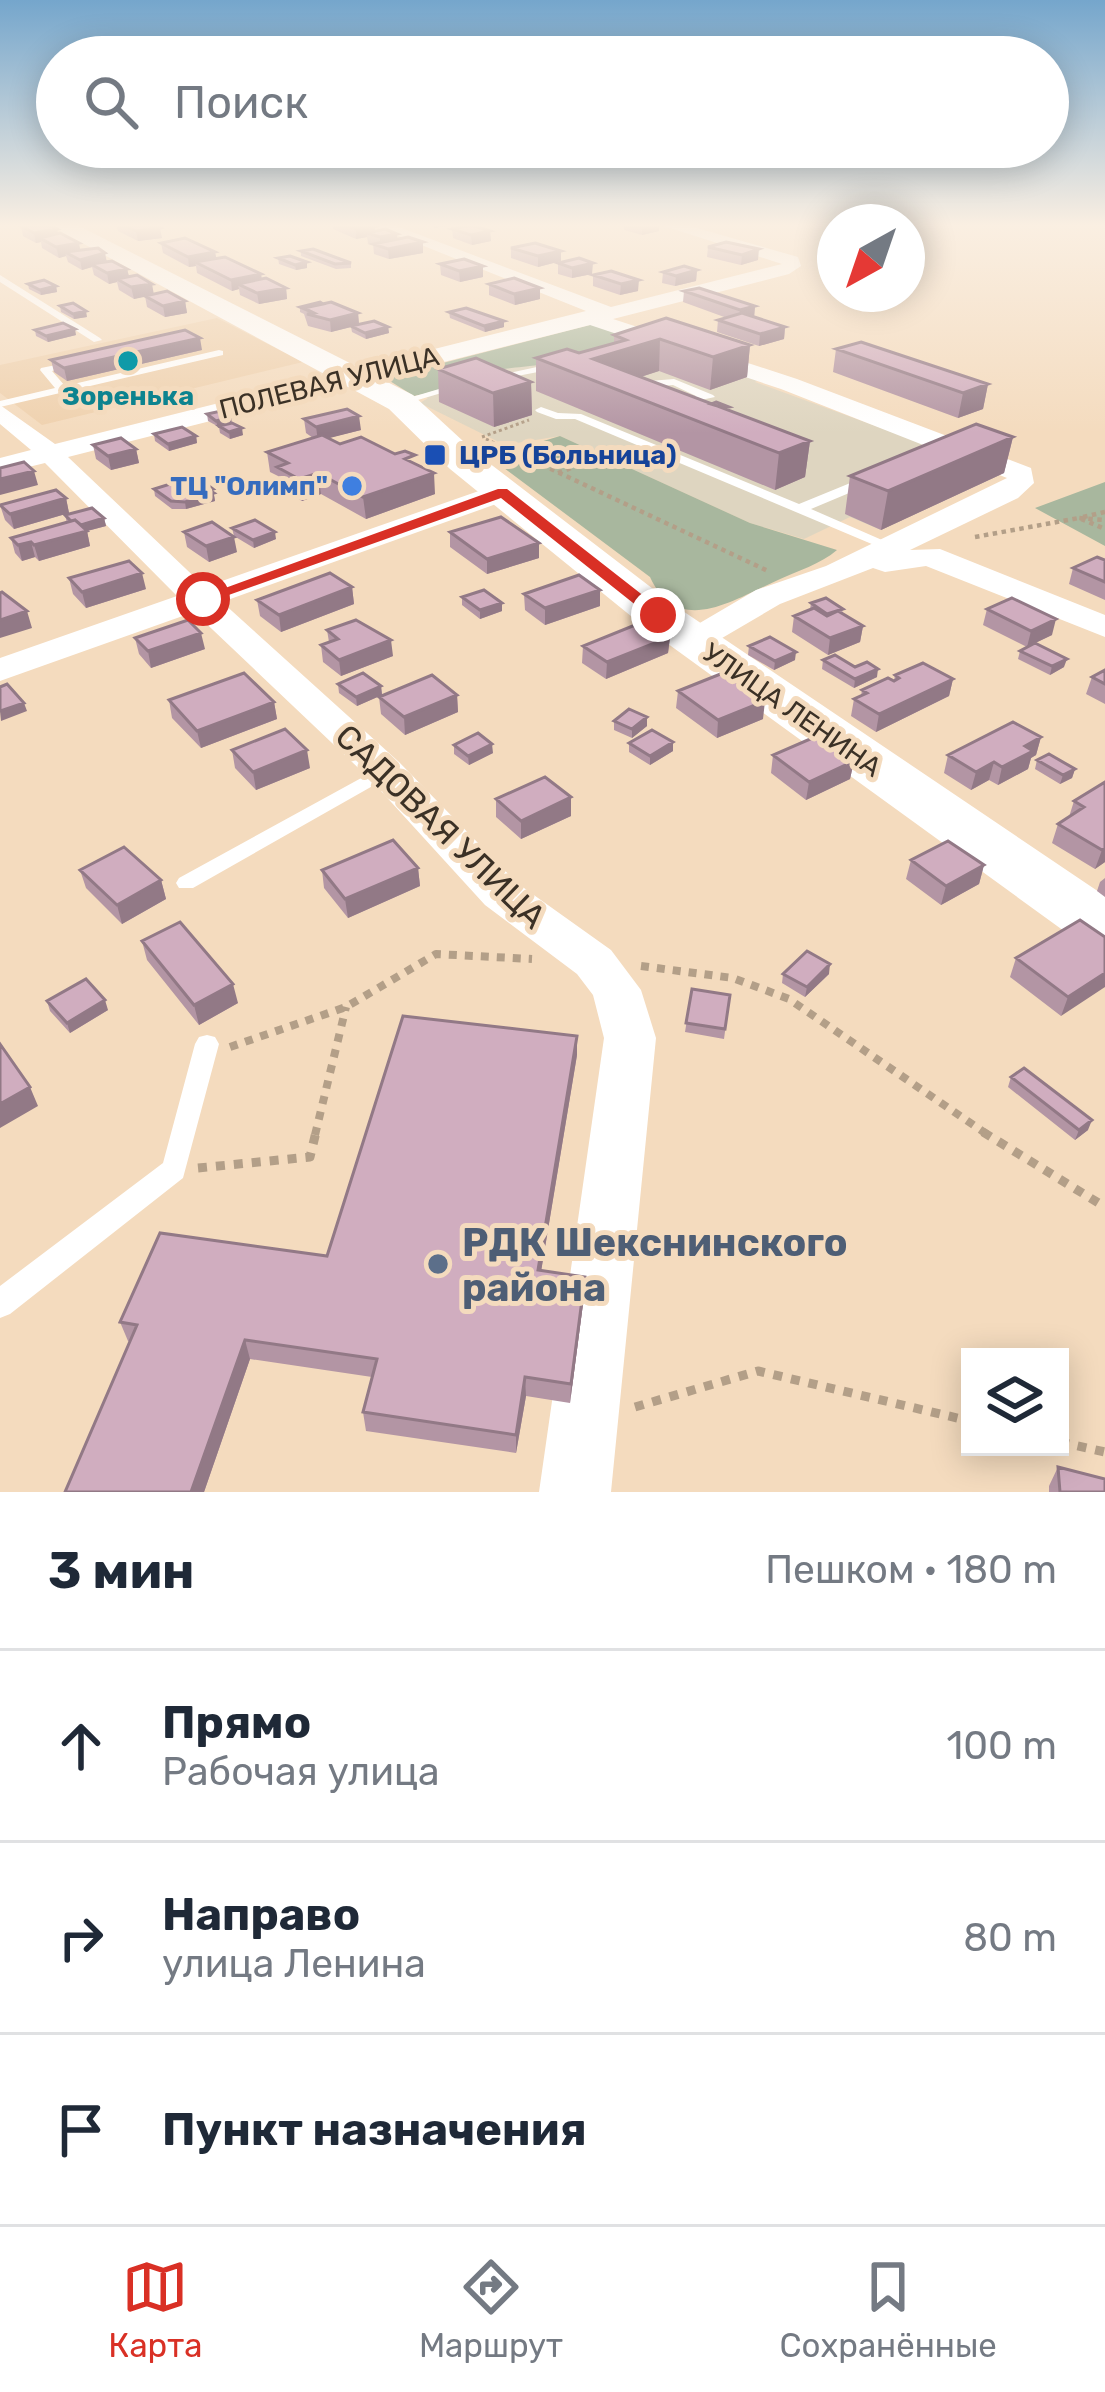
<!DOCTYPE html>
<html lang="ru">
<meta charset="utf-8">
<style>
:root{--surface:#fff;--page:#f6f6f7;--text:#1f2937;--muted:#747a83;--line:#e0e1e3;--accent:#d93025}
body{margin:0;font-family:Rubik,sans-serif;background:var(--page);color:var(--text)}
.controls{position:absolute;right:36px;bottom:36px;display:grid;overflow:hidden;border-radius:0px;box-shadow:0 6px 30px #0003}
.controls button{width:108px;height:108px;display:grid;place-items:center;padding:0;border:0;border-bottom:3px solid var(--line);background:var(--surface);color:var(--text);font:60px sans-serif}
.compass{position:absolute;left:817px;top:204px;width:108px;height:108px;border-radius:50%;background:var(--surface);box-shadow:0 6px 30px #0003;rotate:220deg}
.stop{position:absolute;width:36px;height:36px;margin:-27px;border:9px solid #d93025;border-radius:50%;background:#fff}
.stop.end{background:#d93025;border-color:#fff;box-shadow:0 3px 12px #0008}
.list{margin:0;padding:0;list-style:none}
h2{display:flex;justify-content:space-between;align-items:center;height:156px;margin:0;padding:0 48px;font-size:51px}
h2 small{font-size:39px;font-weight:400;color:var(--muted)}
.list li{display:grid;grid-template-columns:78px 1fr auto;gap:36px;align-items:center;box-sizing:border-box;height:192px;padding:0 48px;border-top:3px solid var(--line)}
.list b{display:block;font-size:45px;white-space:nowrap}
.list p{margin:0;font-size:39px;white-space:nowrap;color:var(--muted)}
.list em{font-size:39px;font-style:normal;color:var(--muted)}
.icon{flex:none;width:66px;height:66px;fill:none;stroke:currentColor;stroke-width:2;stroke-linecap:round;stroke-linejoin:round}
.map{position:relative;flex:none;width:1105px;height:1492px;overflow:hidden}
.search{position:absolute;background:var(--surface);box-shadow:0 6px 30px #0003;left:36px;right:36px;top:36px;height:132px;display:flex;align-items:center;gap:30px;box-sizing:border-box;padding:0 42px;border-radius:66px;color:var(--muted);font-size:45px}
.sheet{height:732px;background:var(--surface)}
nav{display:flex;justify-content:space-around;align-items:center;box-sizing:border-box;height:168px;border-top:3px solid var(--line);background:var(--surface);font-size:33px;color:var(--muted)}
nav a{display:grid;justify-items:center;gap:6px}
nav .on{color:var(--accent)}
.map>svg:first-child{display:block}
</style>
<div class="map">
<svg width="1105" height="1492" viewBox="0 0 1105 1492">
<rect width="100%" height="100%" fill="#f4dbbe"/>
<path fill="#efd1ae" d="M217,318L303,362L42,425L0,393V365Z"/>
<path fill="#ded5c0" d="M598,323L763,378L755,382L1004,473L881,530L850,517L804,539L750,523L560,436L505,445L420,403L428,398L385,378Z"/>
<path fill="#a8b79e" d="M598,323L636,334C615,363 532,364 498,370C469,375 443,391 414,396L385,378Z
M560,436L750,523L837,550C821,564 797,571 778,580C733,600 678,638 650,577L496,462L501,454Z
M1105,482V546L1035,508Z"/>
<g fill="none" stroke-linecap="round" stroke-linejoin="round">
<path stroke="#b39f88" stroke-width="3" stroke-dasharray="3 3" stroke-linecap="butt" d="M482,437L529,420
M486,439L540,464
M582,464L616,452"/>
<path stroke="#b39f88" stroke-width="4.5" stroke-dasharray="4.5 4.5" stroke-linecap="butt" d="M534,461L768,571
M558,473L590,461
M1105,512L1079,518L1105,520
M975,537L1079,518L1105,529"/>
<path stroke="#b39f88" stroke-width="8" stroke-dasharray="8 8" stroke-linecap="butt" d="M641,966L733,978L789,999L988,1135
M230,1047L346,1007L436,954L532,959
M315,1135L346,1007"/>
<path stroke="#b39f88" stroke-width="9" stroke-dasharray="9 9" stroke-linecap="butt" d="M983,1132L1105,1207
M198,1168L310,1157L316,1132
M635,1407L758,1371L970,1421
M1060,1442L1105,1452"/>
<path fill="#fff" fill-rule="evenodd" d="M0,275L100,338L102,340L94,342L0,282Z
M219,350L223,351V355L0,407V401L55,388L40,370L41,368L81,360V364L52,371L65,386Z
M560,362L565,365L564,367L486,382L481,379Z
M674,379L713,395L715,397L682,404L678,403V399L696,396L673,385L637,388L632,385L637,382Z
M456,384L465,386L401,405L395,402Z
M541,407L558,413L581,414L799,504L865,477H873V483L811,509L898,547L896,550H886L575,419H556L537,412L535,410Z
M385,765L394,771L392,775L193,888H179L176,883L179,878Z
M207,1035L215,1037L219,1044L183,1178L10,1314L0,1318V1286L163,1163L195,1044L199,1037Z"/>
<path fill="#fff" fill-rule="evenodd" d="M369,224H391L611,307L782,264L658,224H683L798,257L801,266L789,274L613,319L797,379L1031,468L1034,483L1018,498L910,550L940,549L1105,615V637L926,566L885,572L873,568L780,604L705,648H681L676,641L681,634L756,590L826,566L1007,478L781,389L590,325L68,457L205,587L493,486H513L517,492L513,498L222,602L399,762L517,883L611,950L641,990L656,1038L611,1492H539L604,1038L593,995L577,974L485,905L371,780L194,612L0,681V658L177,596L45,463L0,474V458L31,450L0,424V405L55,444L586,311Z"/>
<path fill="#fff" fill-rule="evenodd" d="M47,224H75L413,395L476,453L674,605L1105,896V951L1082,944L642,625L450,469L389,409Z"/>
</g>
<path fill="#b395a4" d="M116,224H152L162,238L138,241L118,231Z
M333,224H370L375,231L397,239L423,253L389,259L374,254L373,244L368,243L367,237L356,239L333,229Z
M624,224H659V231L642,235L624,230Z
M21,226L57,229L58,234L80,249L127,269L129,277L154,294L185,301L187,313L165,317L147,307L145,296L134,299L119,290L117,282L109,284L94,275L92,267L82,270L68,262L66,256L59,258L42,248L41,242L36,243L23,236Z
M452,229L490,231L491,241L472,245L453,238Z
M161,243L215,252L216,258L261,274L262,279L286,288L287,299L259,304L240,295L239,289L232,291L197,273L196,266L189,267L163,253Z
M708,247L758,260L741,265L707,257Z
M511,248L561,251V261L538,267L511,258Z
M301,251L351,263V268L336,269L301,256Z
M278,258L307,268L296,270L279,264Z
M558,263L592,274L572,278L558,274Z
M440,264L483,266V277L460,282L441,275Z
M697,270L696,281L675,286L662,283L663,272Z
M593,275L638,291L620,295L593,286Z
M28,284L56,286L57,292L41,295L29,289Z
M489,284L540,288V299L515,305L489,295Z
M684,291L755,306L754,317L785,327L784,339L759,346L717,332L718,320L727,318L683,302Z
M60,306L87,317L74,319L61,312Z
M300,307L358,313L359,324L388,327L389,333L366,339L352,332L351,327L331,332L308,326L304,314L300,312Z
M449,312L504,321V327L485,332L450,318Z
M35,330L76,335L48,342L36,336Z
M614,335L750,345L747,377L710,390L659,371L640,377L810,441L805,477L775,490L536,391V358L579,353L614,343Z
M836,349L988,384L983,409L958,418L833,372Z
M202,350L67,381L54,372L51,360Z
M438,369L531,382L532,415L494,427L439,402Z
M207,414L232,423L243,435L230,439L220,433L219,427L208,421Z
M304,419L361,430L328,438L340,444L416,464L435,494L366,519L321,494L302,501L279,488L278,476L270,472L267,452L313,438L306,433Z
M154,434L196,436L197,443L169,451L155,441Z
M1013,437L1004,473L881,530L845,514L850,476Z
M93,445L136,449L139,463L111,470L96,459Z
M154,489H213L215,501L186,509H172L155,496Z
M66,498L69,513L14,529L5,520L0,505Z
M65,515L104,518L106,526L87,531L90,546L39,561L35,557L22,561L15,553L11,538L67,523Z
M232,528L276,539L254,548L234,536Z
M184,532L237,552L209,562L187,547Z
M450,532L539,543V558L487,574L450,547Z
M1105,560V600L1069,584L1073,568Z
M69,578L146,589L86,608L73,594Z
M352,587L354,604L281,632L260,616L257,600Z
M600,590V606L545,625L525,610L524,594Z
M462,597L502,611L480,619L462,605Z
M811,603L843,609L842,613L863,626L860,642L828,655L792,632L794,616L810,610Z
M987,609L1052,635L1035,643L1064,667L1050,675L1018,659L1020,651L1027,647L983,625Z
M327,630L393,656L341,676L323,662L321,645L329,642Z
M670,637L668,653L606,679L582,663L583,646Z
M135,638L205,649L151,668L139,654Z
M749,646L795,660L774,670L748,655Z
M823,660L855,667L877,677L854,688L822,669Z
M1105,670V704L1086,694L1092,677Z
M895,675L953,679L949,696L876,732L851,716L854,699L861,696L862,690L894,681Z
M338,684L381,686L382,695L357,706L339,693Z
M678,691L763,719L717,738L676,708Z
M457,695L458,712L405,735L381,714L379,697Z
M169,700L274,702L277,719L201,748L172,718Z
M614,721L647,726L632,738L614,730Z
M1041,737L1036,755L1031,758L1028,769L998,785L989,780L971,790L944,773L948,755Z
M673,742V751L650,765L629,752V743Z
M454,745L493,753L469,765L454,754Z
M232,750L310,768L256,790L235,768Z
M773,755L854,761L850,779L806,800L771,773Z
M1037,760L1075,769L1072,778L1060,784L1035,769Z
M1105,782V862L1095,869L1052,843L1058,824L1069,817L1074,801Z
M571,797V816L521,839L496,817V799Z
M911,860L984,865L979,884L941,905L906,879Z
M418,868L420,886L348,918L324,888L322,870Z
M80,870L161,880L166,899L122,924L86,888Z
M1105,878V897L1097,891L1100,882Z
M1105,937L1061,1016L1010,977L1016,958Z
M142,941L238,1003L199,1025L147,960Z
M783,974H829L805,997L782,983Z
M692,989L730,995L724,1039L685,1032Z
M47,1001L108,1010L70,1033L50,1011Z
M577,1055L541,1271L584,1296L570,1403L526,1396L516,1453L366,1431L363,1412L372,1377L250,1359L204,1492H65L130,1342L128,1341L120,1322L327,1256Z
M1011,1077L1088,1130L1075,1140L1008,1087Z
M1058,1467L1105,1492H1049V1486Z"/>
<path fill="#927986" d="M434,224H453V225L434,228Z
M649,224H659V231L642,235V225Z
M375,226V235L367,233V237L356,239V229Z
M160,228L162,238L138,241L136,231Z
M57,229L59,239L40,238L41,242L36,243L34,233Z
M490,231L491,241L472,245L471,235Z
M397,234L398,244L380,247V237Z
M423,242V253L389,259L388,249Z
M79,243L81,254L65,252L66,256L59,258L56,247Z
M759,249L758,260L741,265L742,255Z
M561,251V261L538,267V256Z
M215,252L217,262H195L196,266L189,267L188,257Z
M105,253L107,263L91,264L92,267L82,270L80,260Z
M307,262V268L296,270L295,265Z
M593,263L592,274L572,278V268Z
M483,266V277L460,282L459,271Z
M127,269L130,280L117,279V282L109,284L107,273Z
M697,270L696,281L675,286L676,276Z
M261,274L262,285L238,284L239,289L232,291L231,280Z
M639,280L638,291L620,295L621,284Z
M152,284L154,295L134,299L131,287Z
M56,286L57,292L41,295L40,290Z
M286,288L287,299L259,304L257,293Z
M540,288V299L515,305L514,294Z
M185,301L187,313L165,317L163,306Z
M755,306L754,318L739,322L740,310Z
M86,311L87,317L74,319L73,314Z
M358,313L359,325L331,332L330,320Z
M504,321V327L485,332L484,326Z
M388,327L389,333L366,339L365,333Z
M785,327L784,339L759,346L760,334Z
M75,329L76,335L48,342L46,336Z
M200,338L202,350L67,381L64,368Z
M660,339L659,371L610,387L593,359Z
M750,345L747,377L710,390L713,357Z
M531,382L532,415L494,427L493,393Z
M988,384L983,409L958,418L963,393Z
M359,416L361,430L318,441L316,427Z
M231,417L232,424L218,428L216,421Z
M242,428L243,435L230,439L229,432Z
M196,436L197,443L169,451L168,444Z
M1013,437L1004,473L881,530L888,491Z
M810,441L805,477L775,490L779,453Z
M136,449L139,463L111,470L108,456Z
M34,471L38,485L0,495V479Z
M318,473L321,494L302,501L299,479Z
M434,473L435,494L366,519L363,497Z
M213,489L215,501L186,509L185,502Z
M66,498L69,513L14,529L10,514Z
M104,518L106,526L87,531L90,546L39,561L34,545L77,526Z
M275,532L276,539L254,548L253,540Z
M234,537L237,552L209,562L206,546Z
M31,542L35,557L22,561L18,545Z
M539,543V558L487,574V559Z
M142,573L146,589L86,608L82,592Z
M352,587L354,604L281,632L279,615Z
M600,590V606L545,625V608Z
M502,603V611L480,619V610Z
M27,611L32,628L0,638V620Z
M1056,619L1052,635L1027,647L1031,631Z
M863,626L860,642L828,655L830,638Z
M201,633L205,649L151,668L148,651Z
M670,637L668,653L606,679L607,662Z
M391,640L393,656L341,676L339,660Z
M796,652L795,660L774,670L775,661Z
M1067,659L1064,667L1050,675L1052,666Z
M878,669L877,677L854,688L855,679Z
M953,679L949,696L876,732L879,714Z
M381,686L382,695L357,706L356,697Z
M457,695L458,712L405,735L404,717Z
M765,701L763,719L717,738L718,720Z
M274,702L277,719L201,748L197,731Z
M24,703L27,711L1,721L0,711Z
M647,717V726L632,738V729Z
M1041,737L1036,755L1031,758L1028,769L998,785L1002,767L1025,746Z
M673,742V751L650,765V756Z
M492,744L493,753L469,765L468,756Z
M307,750L310,768L256,790L253,772Z
M854,761L850,779L806,800L809,782Z
M994,762L989,780L971,790L976,772Z
M1075,769L1072,778L1060,784L1063,775Z
M571,797V816L521,839V821Z
M1105,848V862L1095,869L1102,850Z
M984,865L979,884L941,905L946,886Z
M418,868L420,886L348,918L345,899Z
M161,880L166,899L122,924L117,905Z
M830,964L829,974L805,997L807,987Z
M1105,973V987L1061,1016L1068,997Z
M233,984L238,1003L199,1025L194,1005Z
M105,1000L108,1010L70,1033L67,1023Z
M577,1036V1055L538,1290V1270Z
M30,1087L38,1106L0,1128V1104Z
M1092,1120L1088,1130L1075,1140L1079,1130Z
M585,1277L584,1296L570,1403L571,1384Z
M245,1340L250,1359L204,1492H191Z
M525,1377L526,1396L516,1453V1435Z"/>
<path fill="#d0adbf" stroke="#927986" stroke-width="3" d="M35,224H47L57,229L34,233L21,226Z
M121,224H152L160,228L136,231Z
M343,224H370L375,226L356,229Z
M471,225L490,231L471,235L452,229Z
M385,229L397,234L380,237L367,233Z
M60,233L79,243L56,247L40,238Z
M408,237L423,242L388,249L373,244Z
M185,238L215,252L188,257L161,243Z
M726,242L759,249L742,255L708,247Z
M535,243L561,251L538,256L511,248Z
M98,248L105,253L80,260L65,252Z
M313,249L351,263L335,264L301,251Z
M290,256L307,262L295,265L278,258Z
M225,257L261,274L231,280L195,262Z
M579,258L593,263L572,268L558,263Z
M464,259L483,266L459,271L440,264Z
M112,261L127,269L107,273L91,264Z
M684,266L697,270L676,276L663,272Z
M611,271L639,280L621,284L593,275Z
M137,275L152,284L131,287L117,279Z
M266,278L286,288L257,293L238,284Z
M514,278L540,288L514,294L489,284Z
M44,280L56,286L40,290L28,284Z
M699,288L755,306L740,310L684,291Z
M167,291L185,301L163,306L145,296Z
M320,302L323,304L304,308L312,312L300,307Z
M331,302L358,313L330,320L307,314L314,313L304,308Z
M73,303L86,311L73,314L60,306Z
M466,308L504,321L484,326L449,312Z
M742,313L785,327L760,334L718,320Z
M666,318L750,345L713,357L660,339L593,359L810,441L779,453L536,358L567,349L579,353L626,340L614,335Z
M374,321L388,327L365,333L351,326Z
M63,323L75,329L46,336L35,330Z
M185,330L200,338L64,368L51,360Z
M861,342L988,384L963,393L836,349Z
M476,358L531,382L493,393L438,369Z
M716,402L729,407L724,408L711,404Z
M347,409L359,416L316,427L304,419Z
M221,411L231,417L216,421L207,414Z
M232,423L242,428L229,432L219,426Z
M976,424L1013,437L888,491L850,476Z
M182,427L196,436L168,444L154,434Z
M322,435L340,444L361,437L395,454L405,451L415,455L405,459L434,473L363,497L318,473L299,479L277,467L288,463L267,452Z
M121,438L136,449L108,456L93,445Z
M24,462L34,471L0,479V468Z
M196,476L213,489L209,490L214,493L185,502L171,501L154,489Z
M56,490L66,498L10,514L0,505Z
M92,508L104,518L81,525L75,520L71,521L65,515Z
M501,517L539,543L487,559L450,532Z
M75,520L87,531L34,545L31,542L18,545L11,538Z
M255,520L275,532L253,540L232,528Z
M212,522L234,537L206,546L184,532Z
M1097,557L1105,560V582L1073,568Z
M129,561L142,573L82,592L69,578Z
M330,573L352,587L279,615L257,600Z
M579,575L600,590L545,608L524,594Z
M484,590L502,603L480,610L462,597Z
M2,592L27,611L0,620V593Z
M826,598L843,609L827,614L811,603Z
M1012,598L1056,619L1031,631L987,609Z
M814,608L827,616L838,611L863,626L830,638L794,616Z
M188,620L201,633L148,651L135,638Z
M356,620L391,640L339,660L321,645L338,639L327,630Z
M645,621L670,637L607,662L583,646Z
M770,637L796,652L775,661L749,646Z
M1035,643L1067,659L1052,666L1020,651Z
M835,655L855,667L867,662L878,669L855,679L823,660Z
M923,663L953,679L879,714L854,699L867,693L862,690L888,678L894,681L899,678L895,675Z
M1105,670V684L1092,677Z
M244,673L274,702L197,731L169,700Z
M363,673L381,686L356,697L338,684Z
M723,673L765,701L718,720L678,691Z
M432,675L457,695L404,717L379,697Z
M7,684L24,703L0,711V687Z
M629,709L647,717L632,729L614,721Z
M1013,722L1041,737L1025,746L1033,751L1002,767L994,762L976,772L948,755Z
M285,729L307,750L253,772L232,750Z
M652,730L673,742L650,756L629,743Z
M478,733L492,744L468,756L454,745Z
M817,736L854,761L809,782L773,755Z
M1049,754L1075,769L1063,775L1037,760Z
M545,777L571,797L521,821L496,799Z
M1105,782V848L1102,850L1058,824L1084,807L1074,801Z
M393,840L418,868L345,899L322,870Z
M948,841L984,865L946,886L911,860Z
M124,847L161,880L117,905L80,870Z
M1080,920L1105,937V973L1068,997L1016,958Z
M180,922L233,984L194,1005L142,941Z
M807,951L830,964L807,987L783,974Z
M86,979L105,1000L67,1023L47,1001Z
M692,989L730,995L725,1029L686,1023Z
M403,1016L577,1036L538,1270L585,1277L571,1384L525,1377L516,1435L363,1412L377,1359L245,1340L191,1492H65L137,1325L120,1322L160,1233L327,1256Z
M0,1044L30,1087L0,1104Z
M1024,1068L1092,1120L1079,1130L1011,1077Z
M1058,1467L1105,1479V1492H1060Z"/>
<linearGradient id="sky" x2="0" y2="1"><stop stop-color="#75a6cc"/><stop offset="0.52" stop-color="#faefe2"/><stop offset="1" stop-color="#faefe2" stop-opacity="0"/></linearGradient>
<rect width="1105" height="433" fill="url(#sky)"/>
<path fill="#d93025" d="M498,489H507L663,611V618H652L501,498L209,602L195,599Z"/>
<circle fill="#0f9aa8" stroke="#f4dbbe" stroke-width="4.5" cx="128" cy="361" r="12"/>
<rect fill="#1a4fb4" stroke="#f4dbbe" stroke-width="4.5" x="423" y="443" width="24" height="24" rx="6"/>
<circle fill="#3f7fe0" stroke="#f4dbbe" stroke-width="4.5" cx="352" cy="486" r="12"/>
<circle fill="#5c6f8a" stroke="#f4dbbe" stroke-width="4.5" cx="438" cy="1264" r="12"/>
<g text-anchor="middle" stroke-width="10" stroke-linejoin="round" paint-order="stroke">
<g font-size="27" fill="#3b3126" stroke="#f4dbbe">
<text transform="translate(329 383) rotate(-14)" y="9">ПОЛЕВАЯ УЛИЦА</text>
<text transform="translate(792 710) rotate(35)" y="9">УЛИЦА ЛЕНИНА</text>
</g>
<g font-size="27" font-weight="bold" fill="#0d838f" stroke="#f4dbbe">
<text x="128" y="405">Зоренька</text>
</g>
<g font-size="27" font-weight="bold" fill="#164399" stroke="#f4dbbe" text-anchor="start">
<text x="459" y="464">ЦРБ (Больница)</text>
</g>
<g font-size="27" font-weight="bold" fill="#366cbe" stroke="#f4dbbe" text-anchor="end">
<text x="328" y="495">ТЦ "Олимп"</text>
</g>
<g font-size="33" fill="#3b3126" stroke="#f4dbbe">
<text transform="translate(441 826) rotate(44)" y="12">САДОВАЯ УЛИЦА</text>
</g>
<g font-size="39" font-weight="bold" fill="#4e5e75" stroke="#f4dbbe" text-anchor="start">
<text x="462" y="1256">РДК Шекснинского<tspan x="462" dy="45">района</tspan></text>
</g>
</g>
</svg>
<div class="controls">
<button><svg class="icon" aria-label="layers" viewBox="0 0 24 24"><path d="M12 4l9 5-9 5-9-5zM3 14l9 5 9-5"/></svg></button>
</div>
<svg class="compass" viewBox="-18 -18 36 36"><path d="M0-13l5 13h-10z" fill="#e53935"/><path d="M0 13l5-13h-10z" fill="#747a83"/></svg>
<div class="stop" style="left:203px;top:599px"></div>
<div class="stop end" style="left:658px;top:615px"></div>
<div class="search"><svg class="icon" aria-label="search" viewBox="0 0 24 24"><circle cx="10" cy="10" r="6"/><path d="M15 15l6 6"/></svg>Поиск</div>
</div>
<section class="sheet">
<h2>3 мин<small>Пешком · 180 m</small></h2>
<ul class="list">
<li><svg class="icon" aria-label="ahead" viewBox="0 0 24 24"><path d="M12 20V5M6 11l6-6 6 6"/></svg><div><b>Прямо</b><p>Рабочая улица</p></div><em>100 m</em></li>
<li><svg class="icon" aria-label="right" viewBox="0 0 24 24"><path d="M7 20v-9h11M14 6l5 5-5 5"/></svg><div><b>Направо</b><p>улица Ленина</p></div><em>80 m</em></li>
<li><svg class="icon" aria-label="arrive" viewBox="0 0 24 24"><path d="M6 21V4h12l-3 4 3 4H6"/></svg><div><b>Пункт назначения</b></div></li>
</ul>
</section>
<nav>
<a class="on"><svg class="icon" aria-label="map" viewBox="0 0 24 24"><path d="M3 6l6-2 6 2 6-2v14l-6 2-6-2-6 2zM9 4v14M15 6v14"/></svg>Карта</a>
<a><svg class="icon" aria-label="directions" viewBox="0 0 24 24"><path d="M12 3l9 9-9 9-9-9zM9 14v-3h6M13 9l2 2-2 2"/></svg>Маршрут</a>
<a><svg class="icon" aria-label="saved" viewBox="0 0 24 24"><path d="M7 4h10v16l-5-4-5 4z"/></svg>Сохранённые</a>
</nav>
